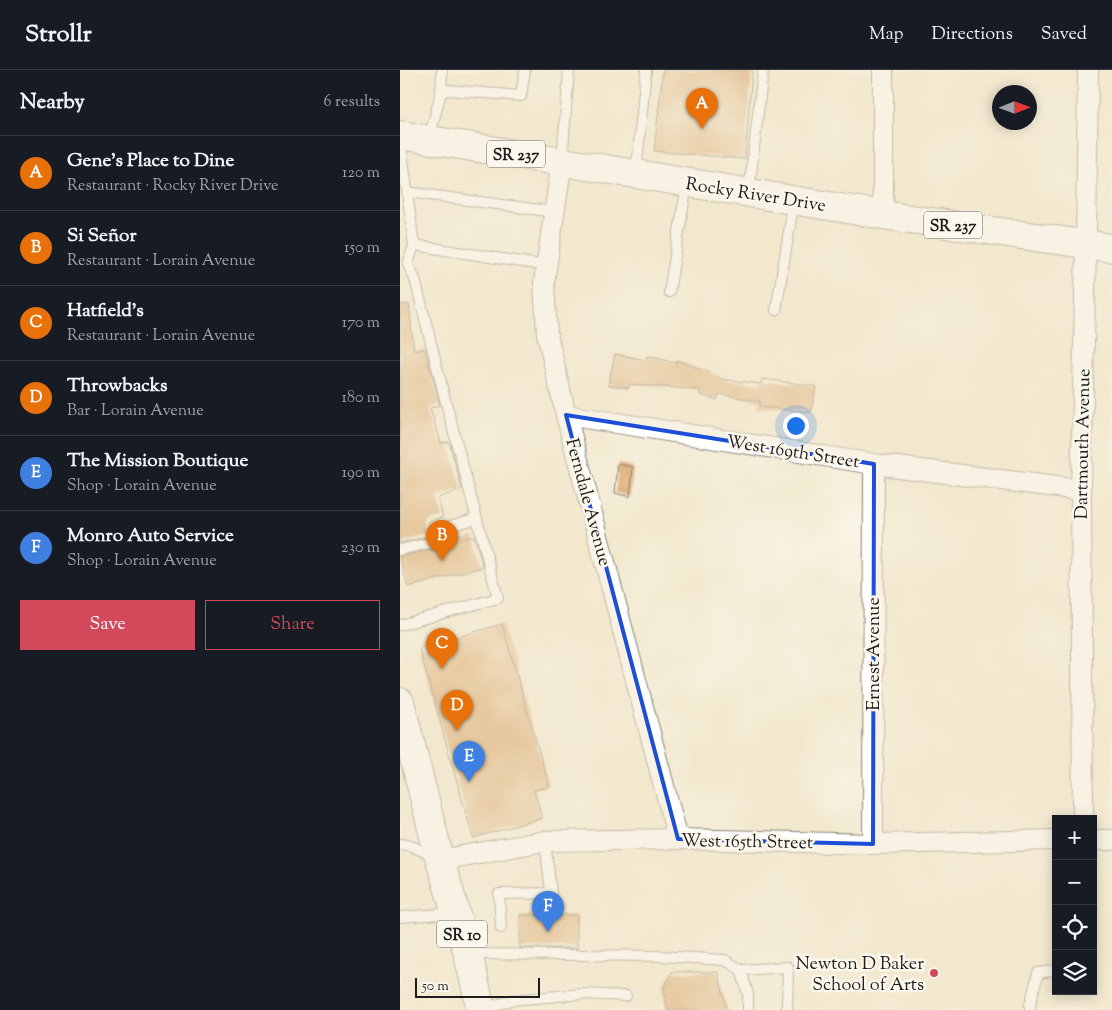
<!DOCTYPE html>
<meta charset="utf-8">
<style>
:root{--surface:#171b24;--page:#20242c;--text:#f1f3f6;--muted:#9ea1a6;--line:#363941;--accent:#d1495b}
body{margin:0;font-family:"Sorts Mill Goudy",serif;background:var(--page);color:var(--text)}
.controls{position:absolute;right:15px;bottom:15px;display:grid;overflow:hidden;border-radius:0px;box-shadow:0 2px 12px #0003}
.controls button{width:45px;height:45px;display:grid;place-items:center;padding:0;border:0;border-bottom:1px solid var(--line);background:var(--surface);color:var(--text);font:25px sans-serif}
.compass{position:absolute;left:592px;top:15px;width:45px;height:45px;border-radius:50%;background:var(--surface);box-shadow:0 2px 12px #0003;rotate:89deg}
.scale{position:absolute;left:15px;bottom:12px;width:125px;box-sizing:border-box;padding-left:5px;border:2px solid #1c1c1c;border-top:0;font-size:14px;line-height:18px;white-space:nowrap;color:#1c1c1c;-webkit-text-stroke:4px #fbf7ec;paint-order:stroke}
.you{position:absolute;left:395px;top:355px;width:18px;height:18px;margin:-12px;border:4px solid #fff;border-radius:50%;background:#1a73e8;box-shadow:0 0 0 8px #1a73e833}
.badge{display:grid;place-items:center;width:32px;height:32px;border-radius:50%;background:var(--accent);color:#fff;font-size:16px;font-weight:700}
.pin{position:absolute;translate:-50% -41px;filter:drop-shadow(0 1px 2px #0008)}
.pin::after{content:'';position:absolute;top:26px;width:18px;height:15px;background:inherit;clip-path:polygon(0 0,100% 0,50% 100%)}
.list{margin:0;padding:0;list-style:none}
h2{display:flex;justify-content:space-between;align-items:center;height:65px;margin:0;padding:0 20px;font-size:21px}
h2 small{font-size:16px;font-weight:400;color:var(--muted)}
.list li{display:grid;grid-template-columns:32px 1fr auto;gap:15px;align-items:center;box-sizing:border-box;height:75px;padding:0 20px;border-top:1px solid var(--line)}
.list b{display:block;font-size:19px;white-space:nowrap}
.list p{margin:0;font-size:16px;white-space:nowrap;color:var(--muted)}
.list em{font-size:16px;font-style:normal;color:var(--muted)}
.actions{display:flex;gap:10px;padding:15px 20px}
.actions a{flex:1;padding:11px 0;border:1px solid var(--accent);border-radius:0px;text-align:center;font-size:18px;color:var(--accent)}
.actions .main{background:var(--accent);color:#fff}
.icon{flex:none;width:28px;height:28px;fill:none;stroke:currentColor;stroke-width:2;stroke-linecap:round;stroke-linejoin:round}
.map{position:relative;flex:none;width:712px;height:940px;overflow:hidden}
header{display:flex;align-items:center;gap:30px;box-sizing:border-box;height:70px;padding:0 25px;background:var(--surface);border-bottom:1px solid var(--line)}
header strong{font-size:24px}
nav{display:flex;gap:28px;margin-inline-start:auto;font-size:18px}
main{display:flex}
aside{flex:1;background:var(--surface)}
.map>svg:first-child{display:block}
</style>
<header>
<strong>Strollr</strong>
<nav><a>Map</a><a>Directions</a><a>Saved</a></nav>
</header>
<main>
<aside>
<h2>Nearby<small>6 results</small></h2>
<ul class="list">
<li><span class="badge" style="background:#e8710a">A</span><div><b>Gene's Place to Dine</b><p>Restaurant · Rocky River Drive</p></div><em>120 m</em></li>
<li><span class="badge" style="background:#e8710a">B</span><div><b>Si Señor</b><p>Restaurant · Lorain Avenue</p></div><em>150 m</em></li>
<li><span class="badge" style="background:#e8710a">C</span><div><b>Hatfield's</b><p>Restaurant · Lorain Avenue</p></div><em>170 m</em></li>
<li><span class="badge" style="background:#e8710a">D</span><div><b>Throwbacks</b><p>Bar · Lorain Avenue</p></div><em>180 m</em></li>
<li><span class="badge" style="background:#3f7fe0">E</span><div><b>The Mission Boutique</b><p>Shop · Lorain Avenue</p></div><em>190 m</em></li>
<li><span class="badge" style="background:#3f7fe0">F</span><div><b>Monro Auto Service</b><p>Shop · Lorain Avenue</p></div><em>230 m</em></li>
</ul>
<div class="actions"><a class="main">Save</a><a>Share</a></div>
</aside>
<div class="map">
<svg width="712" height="940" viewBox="0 0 712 940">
<rect width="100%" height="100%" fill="#fbf7ec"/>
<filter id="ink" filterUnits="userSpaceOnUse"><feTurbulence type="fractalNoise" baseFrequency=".02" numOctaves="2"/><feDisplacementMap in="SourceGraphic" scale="10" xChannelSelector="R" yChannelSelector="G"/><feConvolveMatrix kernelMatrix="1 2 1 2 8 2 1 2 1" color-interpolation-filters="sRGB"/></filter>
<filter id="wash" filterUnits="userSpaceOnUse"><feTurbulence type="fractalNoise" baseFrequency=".0096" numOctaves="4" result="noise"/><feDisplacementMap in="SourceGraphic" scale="20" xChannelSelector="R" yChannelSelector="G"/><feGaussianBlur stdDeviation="1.12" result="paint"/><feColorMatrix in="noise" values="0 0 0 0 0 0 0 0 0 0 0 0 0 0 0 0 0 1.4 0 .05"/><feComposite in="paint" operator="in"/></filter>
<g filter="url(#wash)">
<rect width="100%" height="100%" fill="#f2e8ce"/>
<g id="blocks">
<path fill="#d8a467" d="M263,0H352L345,89L254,81Z
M9,234L14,281L25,279L40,335L30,338L41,373L49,372L62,419L38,428L43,447L28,452L29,466L0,473V235Z
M215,284L246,290L247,286L276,293L277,290L305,301V299L321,309L361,314L362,309L416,316L411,342L359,337L360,331L319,324L317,330L300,325V320L230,314L229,318L208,315Z
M218,394L233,397L230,427L215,423Z
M74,466L83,497L8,517L0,487L35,479L39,475Z
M102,554L149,716L134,720L142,748L73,768L19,578Z
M120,845H177V878H120Z
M272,902H318L327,940H267L264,917Z"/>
</g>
</g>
<g filter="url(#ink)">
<use href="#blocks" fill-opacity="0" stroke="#878275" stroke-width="1"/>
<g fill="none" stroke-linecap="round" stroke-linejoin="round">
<g stroke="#878275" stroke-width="12">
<path id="service" d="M41,22L42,0
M0,66L14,175L147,196
M29,69L41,22L48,20L121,26L125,0
M162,90L169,0
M236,104L246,0
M7,122L155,142
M349,122L363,0
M269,222L287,114
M376,240L394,131
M0,480L33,472L47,457L77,448
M0,555L98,528L45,329L15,209L8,194L14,175
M0,774L11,776L34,786
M0,847L55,843
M101,858L99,824L151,823L145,771
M69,884L261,886L325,890L341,900L388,897L387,940
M341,900L348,924V940
M82,940L111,930L182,924L226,926
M630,940V935L638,903L656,900"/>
</g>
<g stroke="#878275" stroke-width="22">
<path id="minor" d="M483,0V145
M162,91L144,212L147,264L166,345L278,769
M166,345L474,394L681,420
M683,749L681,420L686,174L688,0
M693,770H712
M473,774L474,394
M40,790L145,771L278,769L473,774L656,770"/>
</g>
<g stroke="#878275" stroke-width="30">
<path id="primary" d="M0,65L483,145L712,178
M0,632L40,790L68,884L81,940"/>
</g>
<use href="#service" stroke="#fff" stroke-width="10"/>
<use href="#minor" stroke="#fff" stroke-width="20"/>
<use href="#primary" stroke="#fff" stroke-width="28"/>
</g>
</g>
<path d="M0 0H712V940H0ZM166,345L474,394L473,774L278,769Z" fill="#f2e8ce" fill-opacity=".55" fill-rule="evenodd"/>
<path fill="none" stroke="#1d4ed8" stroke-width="4" stroke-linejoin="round" d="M166,345L474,394L473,774L278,769Z"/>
<circle fill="#d1495b" stroke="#fbf7ec" stroke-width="2" cx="534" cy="903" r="5"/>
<g text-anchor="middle" stroke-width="5" stroke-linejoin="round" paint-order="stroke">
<g fill="#fbf7ec" stroke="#5f5e5a" stroke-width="1">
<rect x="87" y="70.5" width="58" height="27" rx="4"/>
<rect x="524" y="141.5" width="58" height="27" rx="4"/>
<rect x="37" y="850.5" width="50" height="27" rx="4"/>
</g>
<g font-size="16" font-weight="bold" fill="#1c1c1c">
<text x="116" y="90">SR 237</text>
<text x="553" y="161">SR 237</text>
<text x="62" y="870">SR 10</text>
</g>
<g font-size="18" fill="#1c1c1c" stroke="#fbf7ec">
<text transform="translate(356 124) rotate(9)" y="6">Rocky River Drive</text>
<text transform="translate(682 374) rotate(-89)" y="6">Dartmouth Avenue</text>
<text transform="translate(393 381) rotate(9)" y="6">West 169th Street</text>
<text transform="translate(189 432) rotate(75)" y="6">Ferndale Avenue</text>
<text transform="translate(473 584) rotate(-90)" y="6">Ernest Avenue</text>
<text transform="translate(347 771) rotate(1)" y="6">West 165th Street</text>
</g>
<g font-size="18" fill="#1c1c1c" stroke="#fbf7ec" text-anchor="end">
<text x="524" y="899">Newton D Baker<tspan x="524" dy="21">School of Arts</tspan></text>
</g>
</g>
</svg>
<div class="controls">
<button>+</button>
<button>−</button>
<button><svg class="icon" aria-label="locate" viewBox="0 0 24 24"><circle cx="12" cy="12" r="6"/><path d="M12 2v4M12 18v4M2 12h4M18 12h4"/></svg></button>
<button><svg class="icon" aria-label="layers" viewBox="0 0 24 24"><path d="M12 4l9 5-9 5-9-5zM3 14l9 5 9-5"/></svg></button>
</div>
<svg class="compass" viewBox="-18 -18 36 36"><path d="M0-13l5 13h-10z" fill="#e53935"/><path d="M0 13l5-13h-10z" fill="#9ea1a6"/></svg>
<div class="scale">50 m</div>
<div class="you"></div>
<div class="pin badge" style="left:302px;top:59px;background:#e8710a">A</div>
<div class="pin badge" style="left:42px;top:491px;background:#e8710a">B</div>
<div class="pin badge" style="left:42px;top:599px;background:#e8710a">C</div>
<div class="pin badge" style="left:57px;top:661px;background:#e8710a">D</div>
<div class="pin badge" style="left:69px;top:712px;background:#3f7fe0">E</div>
<div class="pin badge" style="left:148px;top:862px;background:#3f7fe0">F</div>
</div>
</main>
